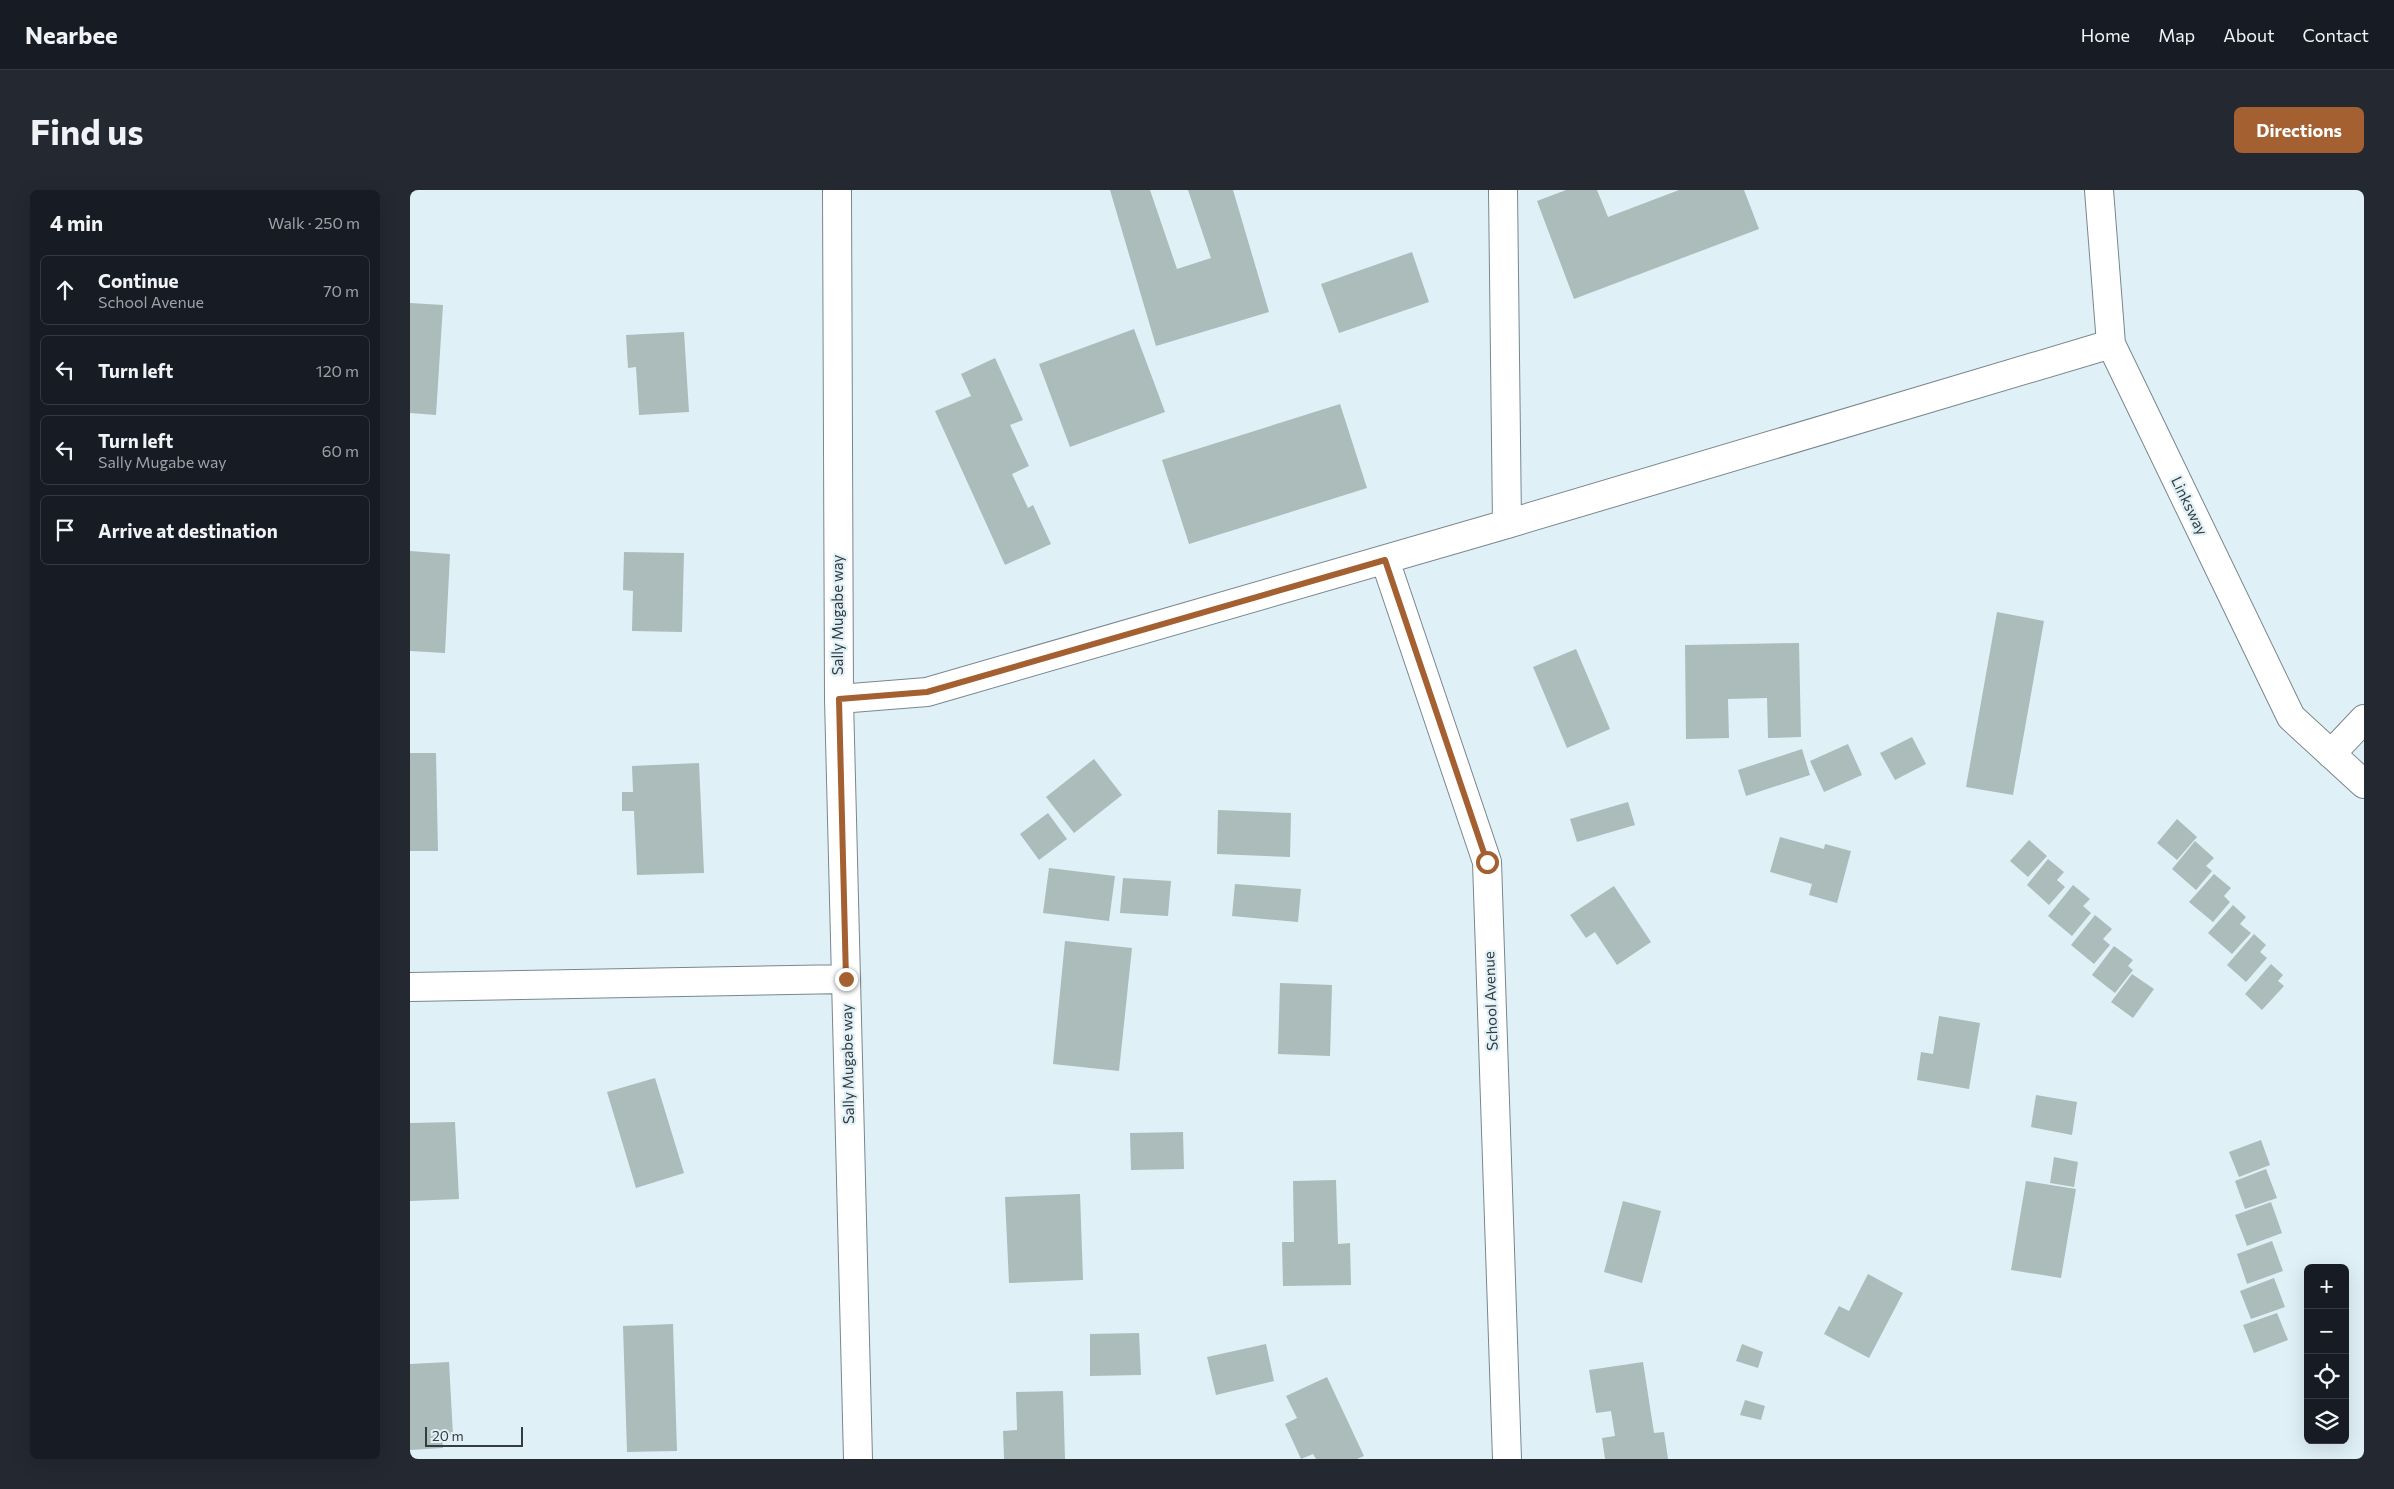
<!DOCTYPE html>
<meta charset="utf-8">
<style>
:root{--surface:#171b24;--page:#242831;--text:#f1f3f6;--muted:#9ea1a6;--line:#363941;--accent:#a46031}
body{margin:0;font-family:Commissioner,sans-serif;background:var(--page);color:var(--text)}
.controls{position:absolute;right:15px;bottom:15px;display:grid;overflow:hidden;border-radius:8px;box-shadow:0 5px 20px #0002}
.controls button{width:45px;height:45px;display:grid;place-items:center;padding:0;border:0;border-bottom:1px solid var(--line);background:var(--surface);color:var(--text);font:25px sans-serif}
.scale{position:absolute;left:15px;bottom:12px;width:98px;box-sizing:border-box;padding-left:5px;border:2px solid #353b3e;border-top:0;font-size:14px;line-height:18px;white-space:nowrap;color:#353b3e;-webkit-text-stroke:4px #e0f0f7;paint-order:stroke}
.stop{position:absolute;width:15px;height:15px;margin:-11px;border:4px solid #a46031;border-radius:50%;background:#fff}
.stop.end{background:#a46031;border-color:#fff;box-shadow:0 1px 5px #0008}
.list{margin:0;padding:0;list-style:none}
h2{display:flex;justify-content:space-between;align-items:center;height:65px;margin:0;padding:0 20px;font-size:21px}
h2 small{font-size:16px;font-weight:400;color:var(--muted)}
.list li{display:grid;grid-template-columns:32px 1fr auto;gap:15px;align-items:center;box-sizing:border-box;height:70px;margin:0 10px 10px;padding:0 10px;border:1px solid var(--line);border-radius:8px}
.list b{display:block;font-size:19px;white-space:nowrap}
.list p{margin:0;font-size:16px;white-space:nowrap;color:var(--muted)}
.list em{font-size:16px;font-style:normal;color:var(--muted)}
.icon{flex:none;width:28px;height:28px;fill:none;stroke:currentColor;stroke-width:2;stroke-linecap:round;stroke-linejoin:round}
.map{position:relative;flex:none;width:1954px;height:1269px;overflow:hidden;border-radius:8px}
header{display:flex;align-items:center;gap:30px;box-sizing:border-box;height:70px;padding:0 25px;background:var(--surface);border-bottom:1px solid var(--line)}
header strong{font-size:24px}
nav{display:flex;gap:28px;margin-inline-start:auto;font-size:18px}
.intro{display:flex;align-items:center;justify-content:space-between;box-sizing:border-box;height:120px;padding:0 30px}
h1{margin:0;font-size:35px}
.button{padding:12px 22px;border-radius:8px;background:var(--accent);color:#fff;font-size:18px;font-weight:700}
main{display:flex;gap:30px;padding:0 30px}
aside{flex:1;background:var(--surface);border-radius:8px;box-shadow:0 5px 20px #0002}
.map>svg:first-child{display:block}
</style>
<header>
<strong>Nearbee</strong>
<nav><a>Home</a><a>Map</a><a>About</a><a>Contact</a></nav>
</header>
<div class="intro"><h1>Find us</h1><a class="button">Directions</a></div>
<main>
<aside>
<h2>4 min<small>Walk · 250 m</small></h2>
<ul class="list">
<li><svg class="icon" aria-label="ahead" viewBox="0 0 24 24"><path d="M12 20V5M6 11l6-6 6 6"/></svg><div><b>Continue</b><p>School Avenue</p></div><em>70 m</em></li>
<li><svg class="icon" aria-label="left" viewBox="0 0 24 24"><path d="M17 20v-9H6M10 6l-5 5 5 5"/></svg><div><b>Turn left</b></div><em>120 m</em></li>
<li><svg class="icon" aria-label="left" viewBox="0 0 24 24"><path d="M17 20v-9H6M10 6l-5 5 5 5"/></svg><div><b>Turn left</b><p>Sally Mugabe way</p></div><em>60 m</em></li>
<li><svg class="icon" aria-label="arrive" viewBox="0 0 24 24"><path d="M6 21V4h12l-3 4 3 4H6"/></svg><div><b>Arrive at destination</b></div></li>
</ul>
</aside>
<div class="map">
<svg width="1954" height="1269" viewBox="0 0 1954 1269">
<rect width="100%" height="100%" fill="#e0f0f7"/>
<path fill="#abbcba" d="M700,0H740L767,79L801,68L778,0H823L859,122L746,156Z
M1156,0H1187L1198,27L1269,0H1334L1349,39L1164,109L1127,11Z
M1002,62L1019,112L929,143L911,94Z
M0,113L33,115L26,225L0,223Z
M724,139L755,222L660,257L629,174Z
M274,142L279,222L229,225L226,177L218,178L216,145Z
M585,168L613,230L600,235L619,276L602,284L618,318L623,315L641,354L595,375L525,221L561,206L551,184Z
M930,214L957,298L779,354L752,270Z
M0,361L40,364L35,463L0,461Z
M214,362L274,363L272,442L222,441L223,401L213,400Z
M1587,422L1634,431L1603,605L1556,597Z
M1389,453L1391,547L1358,548L1357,508L1318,509L1319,548L1276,549L1275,455Z
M1166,459L1200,539L1157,558L1123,477Z
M1502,547L1516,574L1485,590L1470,563Z
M1438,554L1452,585L1414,602L1400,571Z
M1392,559L1400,585L1336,606L1328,580Z
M0,563H26L28,661H0Z
M684,569L712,605L664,643L636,607Z
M289,573L294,683L227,685L224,621H212V602H223L222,576Z
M1218,612L1225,635L1167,652L1160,629Z
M808,620L881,623L880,667L807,664Z
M638,623L657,649L629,670L610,644Z
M1767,629L1787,647L1767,670L1747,653Z
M1370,647L1414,659L1415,654L1441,661L1427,713L1399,705L1402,694L1360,682Z
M1619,650L1637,666L1618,687L1600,671Z
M1785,651L1804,668L1796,676L1802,681L1786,700L1762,679Z
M1638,669L1654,682L1647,690L1655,697L1639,715L1617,695Z
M639,678L705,686L699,731L633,723Z
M1804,684L1821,698L1814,706L1820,712L1803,732L1779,712Z
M713,688L761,691L758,726L710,723Z
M825,694L891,699L888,732L822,726Z
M1663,695L1680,709L1673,716L1681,723L1662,746L1638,726Z
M1204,696L1241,752L1207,775L1185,742L1176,748L1160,725Z
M1823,715L1836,727L1830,734L1841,743L1822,764L1798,743Z
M1685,725L1702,739L1693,749L1700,755L1684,774L1661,755Z
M1844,744L1856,755L1850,762L1857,768L1836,792L1817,775Z
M655,751L722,758L709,881L643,874Z
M1704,756L1723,770L1718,776L1723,780L1705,803L1682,785Z
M1861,774L1873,785L1868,791L1874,796L1852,820L1835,804Z
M1722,784L1744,799L1723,828L1701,812Z
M870,793L922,795L920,866L868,864Z
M1529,826L1570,833L1559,899L1507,890L1511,862L1523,864Z
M245,888L274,983L226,998L197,902Z
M1626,905L1667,912L1662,945L1621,937Z
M45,932L49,1009L0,1011V933Z
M773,942L774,979L721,980L720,943Z
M1851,950L1860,975L1829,987L1819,962Z
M1644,967L1668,972L1664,997L1640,993Z
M1856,979L1867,1008L1835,1019L1825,991Z
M926,990L928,1054L940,1053L941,1095L873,1096L872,1052H884L883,991Z
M1616,991L1666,999L1651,1088L1601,1080Z
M670,1004L673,1090L599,1093L595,1007Z
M1213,1011L1251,1021L1232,1093L1194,1082Z
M1861,1012L1872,1043L1837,1056L1825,1025Z
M1862,1051L1873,1081L1837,1094L1827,1064Z
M1458,1084L1493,1103L1459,1168L1414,1144L1429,1116L1439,1121Z
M1864,1088L1875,1117L1841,1129L1830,1101Z
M1867,1123L1878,1150L1844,1163L1833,1135Z
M263,1134L267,1261L217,1262L213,1136Z
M729,1143L731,1185L680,1186V1144Z
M856,1154L864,1191L806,1205L797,1167Z
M1332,1154L1353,1162L1348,1178L1326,1171Z
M39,1172L43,1245L32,1246L33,1258L0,1260V1174Z
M1233,1172L1244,1243L1254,1242L1258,1269H1195L1192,1248L1205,1246L1201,1221L1186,1223L1179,1180Z
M917,1187L954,1266L947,1269H906L903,1264L891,1269L875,1234L887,1228L876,1206Z
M653,1201L655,1269H594L593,1241L607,1240L606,1202Z
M1335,1210L1355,1216L1351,1230L1330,1225Z"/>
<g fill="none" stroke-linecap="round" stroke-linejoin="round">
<g stroke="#79878d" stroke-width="30">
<path id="street" d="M427,0L429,509L448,1269
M1093,0L1097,334
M1689,0L1701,154L1881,527L1954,594
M975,370L1077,672L1097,1269
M429,509L517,502L1097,334L1701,154
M1921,564L1954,529
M0,797L436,789"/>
</g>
<use href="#street" stroke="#fff" stroke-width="28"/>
</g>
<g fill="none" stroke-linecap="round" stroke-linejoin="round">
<path stroke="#a46031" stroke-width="6" d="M436,789L429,509L517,502L975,370L1077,672"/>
</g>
<g text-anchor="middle" stroke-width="4.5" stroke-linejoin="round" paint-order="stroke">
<g font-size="15" fill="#353b3e" stroke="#e0f0f7">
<text transform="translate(1779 316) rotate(64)" y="5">Linksway</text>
<text transform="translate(428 425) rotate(-90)" y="5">Sally Mugabe way</text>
<text transform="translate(1081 811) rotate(-92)" y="5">School Avenue</text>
<text transform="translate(438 874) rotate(-91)" y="5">Sally Mugabe way</text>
</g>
</g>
</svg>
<div class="controls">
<button>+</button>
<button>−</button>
<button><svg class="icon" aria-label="locate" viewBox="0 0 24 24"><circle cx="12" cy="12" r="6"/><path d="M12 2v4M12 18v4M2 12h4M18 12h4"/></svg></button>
<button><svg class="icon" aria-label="layers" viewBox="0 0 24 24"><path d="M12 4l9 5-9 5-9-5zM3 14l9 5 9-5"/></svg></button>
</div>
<div class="scale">20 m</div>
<div class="stop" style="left:1077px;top:672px"></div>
<div class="stop end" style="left:436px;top:789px"></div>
</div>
</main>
